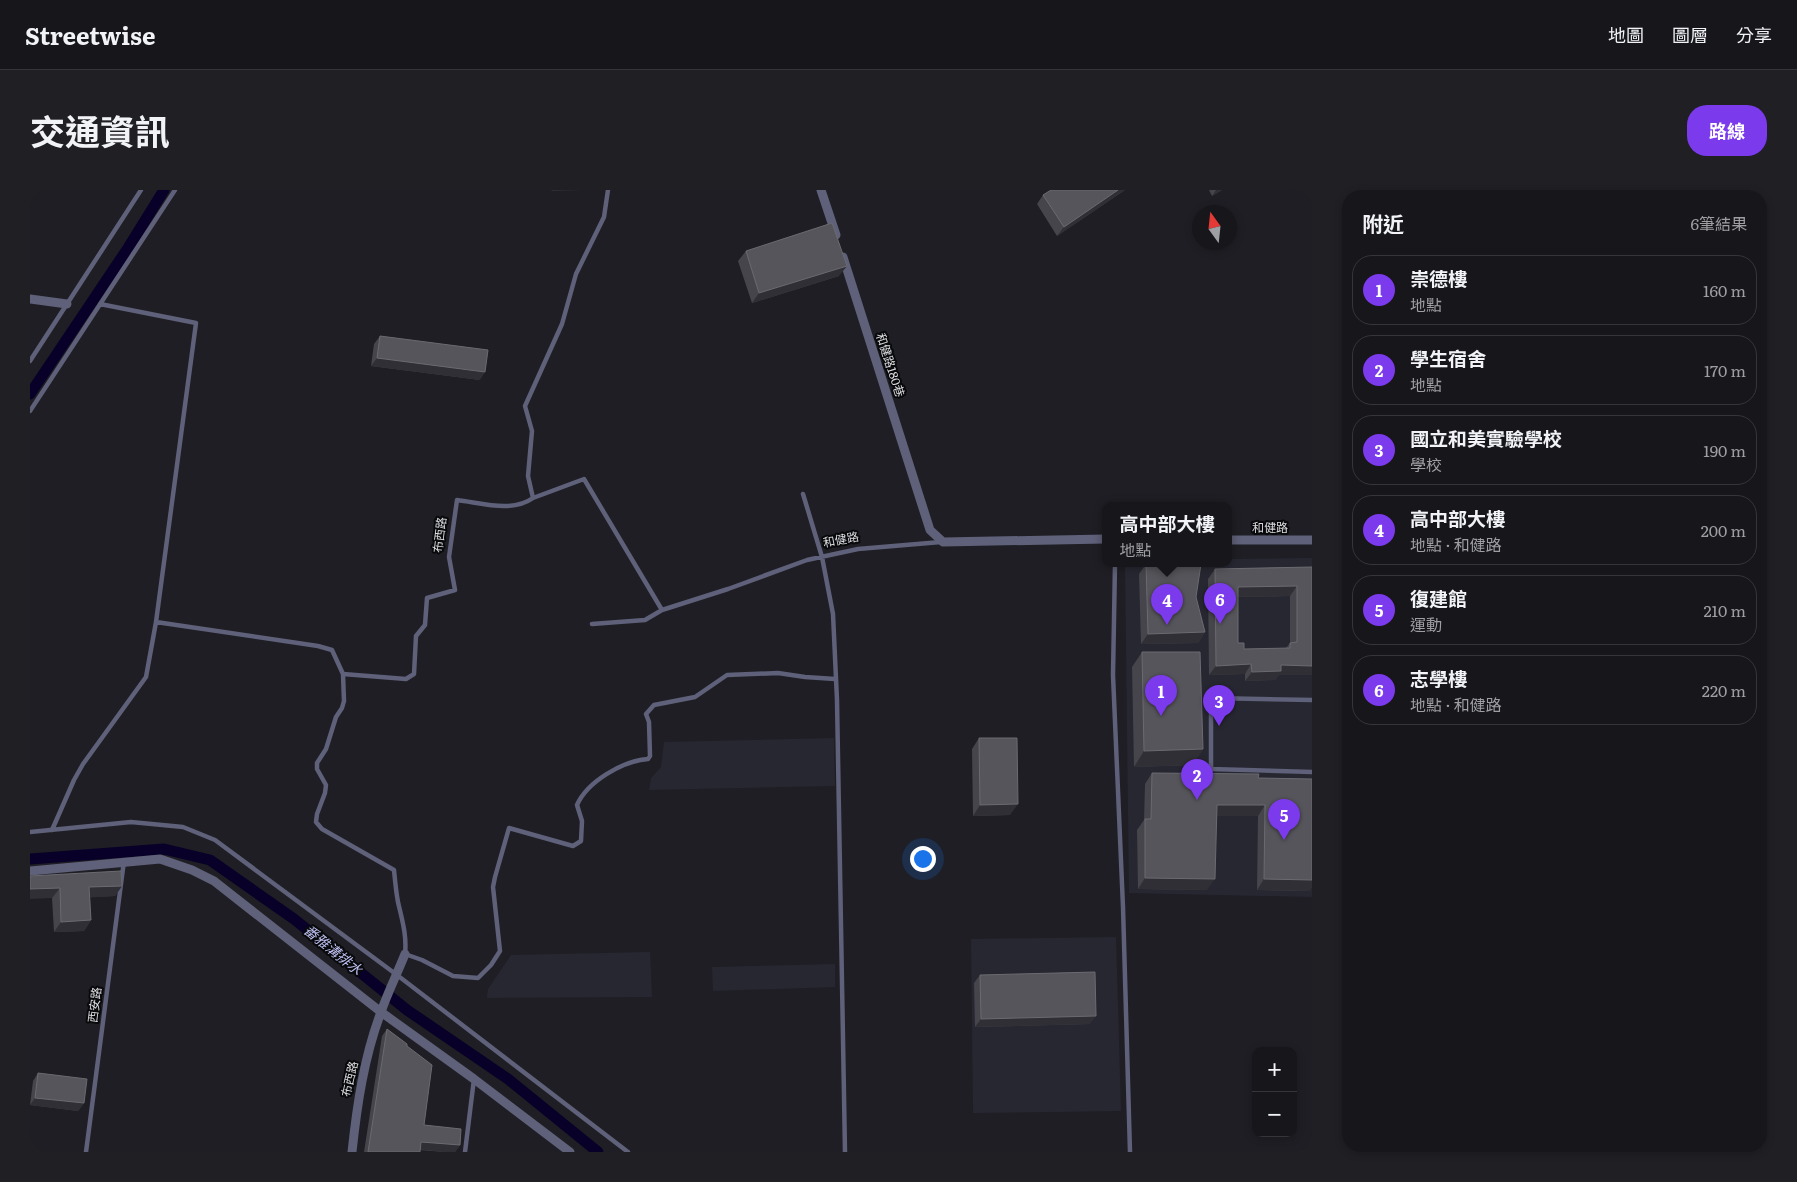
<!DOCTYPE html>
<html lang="zh-TW">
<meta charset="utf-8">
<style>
:root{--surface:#16161b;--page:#1f1f24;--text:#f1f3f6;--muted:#9e9fa3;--line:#35353a;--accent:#7c3aed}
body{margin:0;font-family:Literata,"Noto Sans TC",serif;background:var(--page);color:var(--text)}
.controls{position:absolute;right:15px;bottom:15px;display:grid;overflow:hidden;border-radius:10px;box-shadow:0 2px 8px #0003}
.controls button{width:45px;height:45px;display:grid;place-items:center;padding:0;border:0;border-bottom:1px solid var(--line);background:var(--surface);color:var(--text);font:25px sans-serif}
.compass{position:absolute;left:1162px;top:15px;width:45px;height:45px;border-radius:50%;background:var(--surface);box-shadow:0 2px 8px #0003;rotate:345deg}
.you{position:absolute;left:892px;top:668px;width:18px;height:18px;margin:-12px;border:4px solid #fff;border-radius:50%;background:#1a73e8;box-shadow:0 0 0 8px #1a73e833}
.badge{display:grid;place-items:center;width:32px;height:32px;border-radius:50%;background:var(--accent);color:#fff;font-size:16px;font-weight:700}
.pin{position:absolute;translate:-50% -41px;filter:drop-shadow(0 1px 2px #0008)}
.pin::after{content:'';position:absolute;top:26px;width:18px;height:15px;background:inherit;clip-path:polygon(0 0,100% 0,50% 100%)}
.popup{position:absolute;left:1072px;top:312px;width:130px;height:65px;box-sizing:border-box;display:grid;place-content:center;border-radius:10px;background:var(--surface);filter:drop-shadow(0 1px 4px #0005);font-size:16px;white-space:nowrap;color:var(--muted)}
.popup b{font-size:19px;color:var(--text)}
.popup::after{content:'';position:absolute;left:50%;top:100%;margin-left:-10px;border:10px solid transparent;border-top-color:var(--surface)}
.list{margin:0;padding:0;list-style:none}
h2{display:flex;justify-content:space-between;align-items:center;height:65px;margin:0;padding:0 20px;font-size:21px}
h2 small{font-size:16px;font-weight:400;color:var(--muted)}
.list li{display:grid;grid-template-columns:32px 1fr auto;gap:15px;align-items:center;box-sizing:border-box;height:70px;margin:0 10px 10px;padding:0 10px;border:1px solid var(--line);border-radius:20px}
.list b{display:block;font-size:19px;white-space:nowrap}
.list p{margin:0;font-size:16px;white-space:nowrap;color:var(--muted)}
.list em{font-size:16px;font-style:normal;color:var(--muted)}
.map{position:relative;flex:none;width:1282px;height:962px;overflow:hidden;border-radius:20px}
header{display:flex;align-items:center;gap:30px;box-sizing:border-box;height:70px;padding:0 25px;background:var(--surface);border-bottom:1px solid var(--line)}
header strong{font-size:24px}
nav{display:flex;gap:28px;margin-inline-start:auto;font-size:18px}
.intro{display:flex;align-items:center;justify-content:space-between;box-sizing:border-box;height:120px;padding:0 30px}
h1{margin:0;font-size:35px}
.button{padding:12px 22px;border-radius:20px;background:var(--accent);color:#fff;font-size:18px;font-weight:700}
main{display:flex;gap:30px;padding:0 30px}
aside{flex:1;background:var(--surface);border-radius:20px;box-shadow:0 2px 8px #0003}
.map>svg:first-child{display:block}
</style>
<header>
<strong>Streetwise</strong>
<nav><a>地圖</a><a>圖層</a><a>分享</a></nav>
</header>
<div class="intro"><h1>交通資訊</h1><a class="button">路線</a></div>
<main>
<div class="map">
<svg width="1282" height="962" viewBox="0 0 1282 962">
<rect width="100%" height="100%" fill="#1e1e24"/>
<path fill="#272732" d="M1282,368V707L1099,703L1095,374H1198V369Z
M804,548L805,596L619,600L621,588L631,577L634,552Z
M1086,747L1091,921L943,923L941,749Z
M620,762L622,807L457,808L458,799L481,765Z
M805,774V797L683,801L682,777Z"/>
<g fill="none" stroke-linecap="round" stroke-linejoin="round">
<path stroke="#080028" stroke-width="11" d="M0,204L98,58L134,0
M0,669L134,659L180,670L264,729L377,820L478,889L568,962"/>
<path stroke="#5f6079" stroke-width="4.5" d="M578,0L574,27L546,84L532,134L495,216L502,241L498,286L503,308L554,289L632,420
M0,171L111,0
M0,221L145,0
M773,304L792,367L803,424L807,510L815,962
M1085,374L1083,485L1093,717L1100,962
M126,432L288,456L302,460L313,484L314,511L312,518L306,527L296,559L287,573V579L296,595L295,603L287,624L286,632L292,639L364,680C365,690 366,702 368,712C372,730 377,745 375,764L392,770L423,786L448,788L461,775L470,761L463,697L465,687L479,638L543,656L551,651L552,631L547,615C557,592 592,571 618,569L620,566L619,532L616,524L624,515L665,507L697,485L748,483L775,487L805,489
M562,434L615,430L632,420L698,399L777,370L828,359L911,352
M313,484L376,489L384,484L386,446L395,435L397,408L425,400L419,367L427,310C452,313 482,323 503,308
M1282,510L1181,508V579L1282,582
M22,640L44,590L53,574L116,487L126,432L166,133L70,114
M0,642L101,632L153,637L185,650L367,785L598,962
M56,962L94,671
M435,962L444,889"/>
<path stroke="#5f6079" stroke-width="9" d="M791,0L806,45
M813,67L900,340L913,352L1076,349
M0,109L37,114
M1198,350H1282
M0,681L130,669L162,680L184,691L351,822L444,889L540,962
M322,962C327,915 334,867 351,822C358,802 367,784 375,764"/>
</g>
<path fill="#45454b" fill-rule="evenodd" d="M1095,0L1027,46L1007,14L1013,5Z
M1179,0H1192L1182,6Z
M716,61L809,86L722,113L708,71Z
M350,146L450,190L341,176L344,154Z
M1116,374L1166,407L1175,442L1168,453L1111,454L1109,384Z
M1282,377V485H1249L1245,490L1215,491V484L1179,485L1178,389L1185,379ZM1260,406V453L1256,458L1214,459L1208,453V407Z
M1112,462L1173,559L1162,575L1104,577L1102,477Z
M949,548L980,625L943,626L942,559Z
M1122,583L1228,588L1282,589V697L1279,701L1227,700L1228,626H1187L1177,700L1108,699L1107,640L1114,630L1115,594Z
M0,686L92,696L85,706L60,707L61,730L54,741L24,742L22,708Z
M950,785L1060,834L945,837L944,793Z
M357,839L377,856L394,935L430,955L425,962H414L390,960V962H334L352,846Z
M8,883L54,913L48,921L0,915L3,891Z"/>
<path fill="#2f2f35" d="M522,0H553L521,1Z
M1088,0H1095L1027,46L1034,37Z
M1186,0H1192L1182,6Z
M817,76L809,86L722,113L729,103Z
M347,168L455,182L450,190L341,176Z
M1267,396L1260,406L1201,407L1208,397Z
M1175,442L1168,453L1111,454L1118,444Z
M1221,474L1215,484L1179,485L1186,476Z
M1251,475L1282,476V485H1249L1245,490L1215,491L1222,482Z
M1173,559L1162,575L1104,577L1114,561Z
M988,614L980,625L943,626L950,615Z
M1187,615H1235L1228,626H1180Z
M1115,688L1185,689L1177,700L1108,699Z
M1234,689L1282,690V697L1279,701L1227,700Z
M92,696L85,706L52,708L59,697Z
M30,698L22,708L0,709V699Z
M61,730L54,741L24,742L31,732Z
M1066,826L1060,834L945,837L951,829Z
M5,908L54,913L48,921L0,915Z
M391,952L430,955L425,962H414L386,959Z"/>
<path fill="#55555b" stroke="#6a6a70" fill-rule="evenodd" d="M1021,0H1088L1034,37L1013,5Z
M802,33L817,76L729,103L716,61Z
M350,146L458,160L455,182L347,168Z
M1116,374H1171L1166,407L1175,442L1118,444Z
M1282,377V476L1251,475V481L1222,482L1221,474L1186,476L1185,379ZM1267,396V452L1260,453V458L1214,459V453H1208V397Z
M1112,462H1170L1173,559L1114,561Z
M949,548H987L988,614L950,615Z
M1122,583L1229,584L1228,588L1282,589V690L1234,689L1235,615H1187L1185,689L1115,688V629H1121Z
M91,681L92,696L59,697L61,730L31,732L30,698L0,699V686Z
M1065,782L1066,826L951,829L950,785Z
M357,839L377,854V856L402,875L394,935L431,939L430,955L391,952L390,962H338Z
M8,883L57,889L54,913L5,908Z"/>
<g text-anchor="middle" stroke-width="4" stroke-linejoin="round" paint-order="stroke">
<g font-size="12" fill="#dbdbdf" stroke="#08090b">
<text transform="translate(860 175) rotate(72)" y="4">和健路180巷</text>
<text x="1240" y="342">和健路</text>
<text transform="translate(410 345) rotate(-83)" y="4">布西路</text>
<text transform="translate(811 350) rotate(-11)" y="4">和健路</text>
<text transform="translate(65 815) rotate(-83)" y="4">西安路</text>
<text transform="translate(320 889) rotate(-77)" y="4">布西路</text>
</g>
<g font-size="14" font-style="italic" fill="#bebff1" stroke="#08090b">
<text transform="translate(303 760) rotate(39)" y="5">番雅溝排水</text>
</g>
</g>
</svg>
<div class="controls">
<button>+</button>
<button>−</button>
</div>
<svg class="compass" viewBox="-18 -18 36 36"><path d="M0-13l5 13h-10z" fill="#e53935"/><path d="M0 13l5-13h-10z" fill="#9e9fa3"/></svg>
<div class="you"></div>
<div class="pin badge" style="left:1131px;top:526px">1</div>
<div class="pin badge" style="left:1167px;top:610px">2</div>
<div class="pin badge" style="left:1189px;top:536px">3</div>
<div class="pin badge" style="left:1137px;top:435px">4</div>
<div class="popup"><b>高中部大樓</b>地點</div>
<div class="pin badge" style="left:1254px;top:650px">5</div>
<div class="pin badge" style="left:1190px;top:434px">6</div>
</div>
<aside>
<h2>附近<small>6筆結果</small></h2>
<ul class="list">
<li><span class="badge">1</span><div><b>崇德樓</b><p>地點</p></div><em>160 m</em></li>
<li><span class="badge">2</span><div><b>學生宿舍</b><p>地點</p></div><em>170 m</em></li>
<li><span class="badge">3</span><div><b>國立和美實驗學校</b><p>學校</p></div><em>190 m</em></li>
<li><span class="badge">4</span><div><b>高中部大樓</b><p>地點 · 和健路</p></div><em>200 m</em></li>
<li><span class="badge">5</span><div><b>復建館</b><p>運動</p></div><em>210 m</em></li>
<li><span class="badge">6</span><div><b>志學樓</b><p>地點 · 和健路</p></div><em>220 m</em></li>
</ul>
</aside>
</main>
